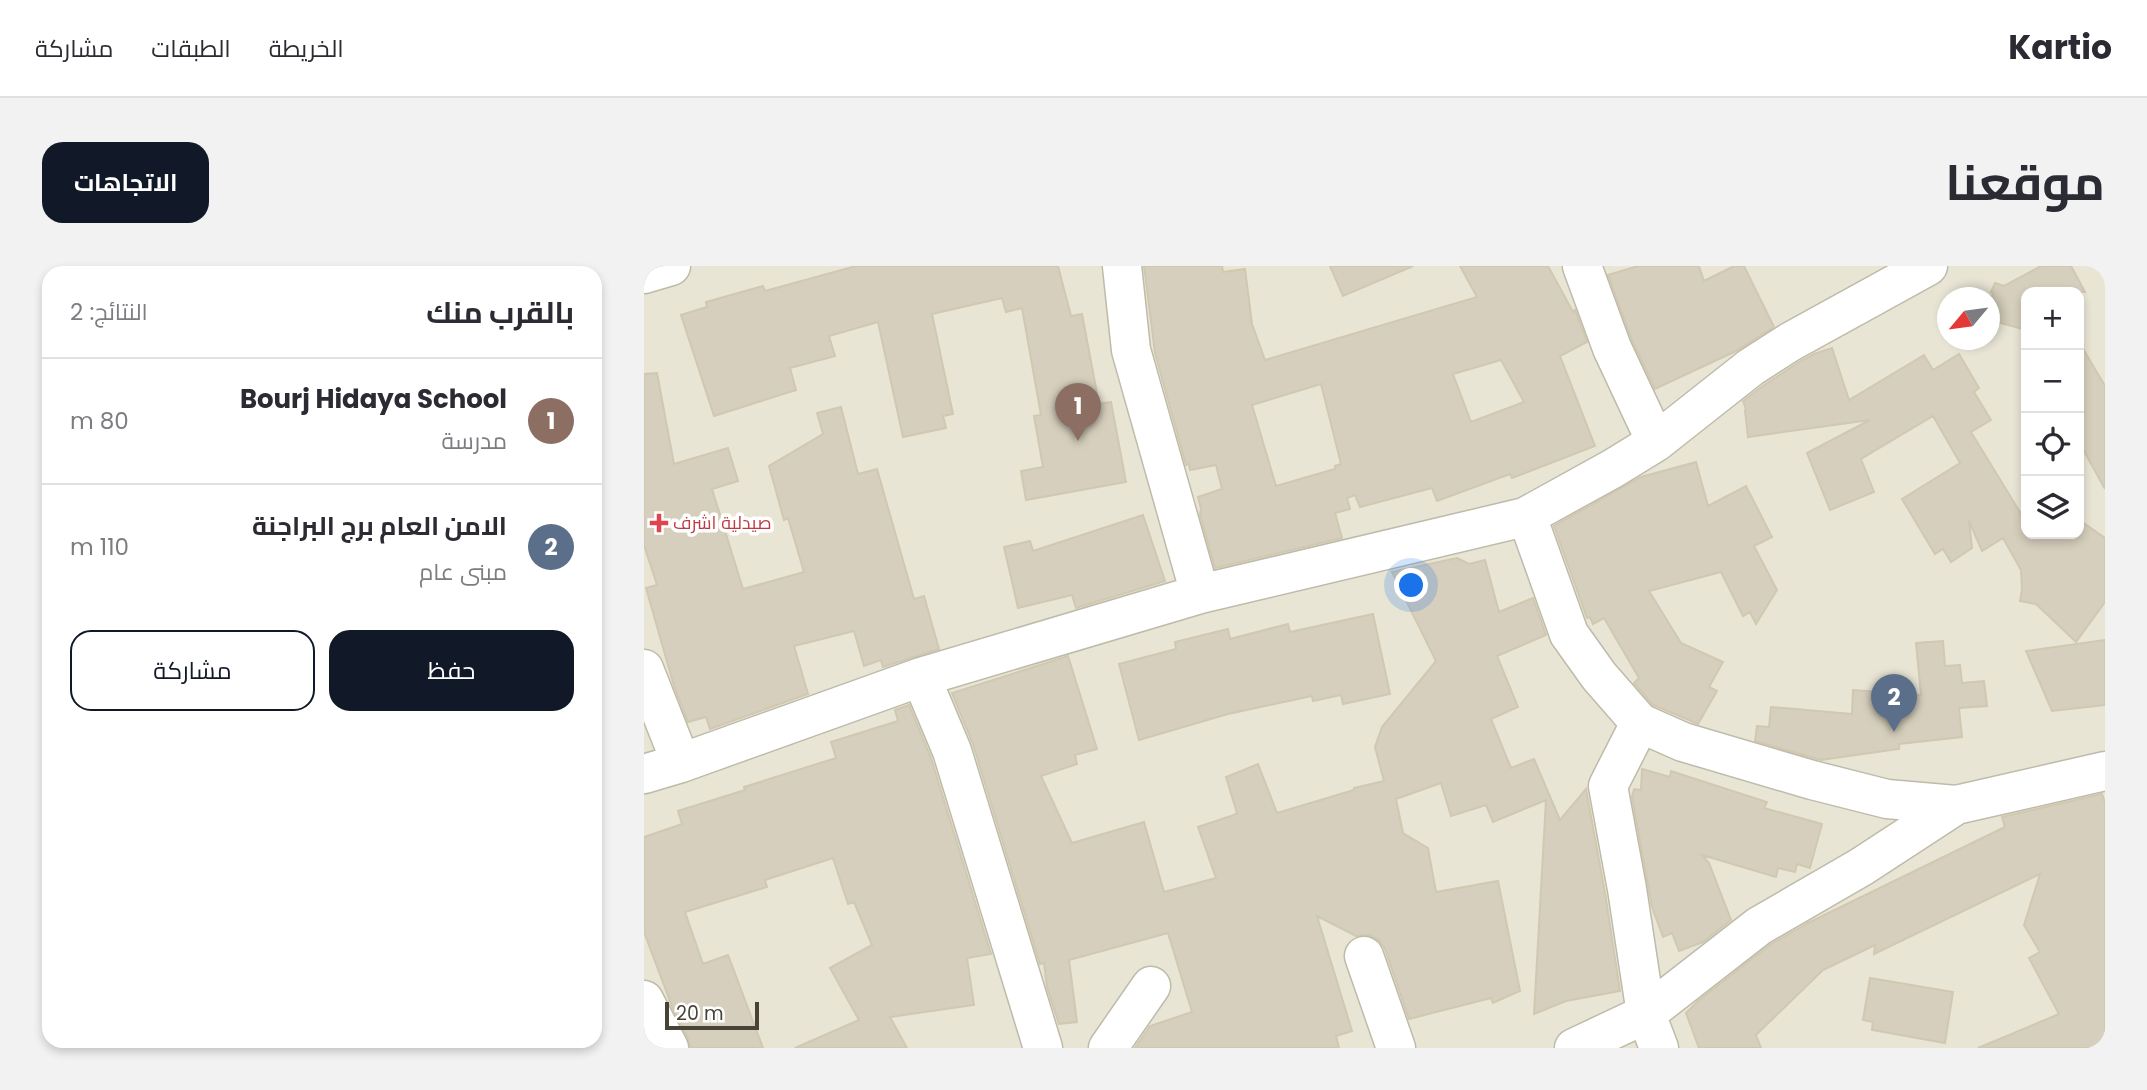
<!DOCTYPE html>
<html lang="ar">
<meta charset="utf-8">
<style>
:root{--surface:#fff;--page:#f2f2f3;--text:#2b2b33;--muted:#7c7c81;--line:#e1e1e2;--accent:#111827}
body{margin:0;font-family:Poppins,Cairo,sans-serif;background:var(--page);color:var(--text);direction:rtl}
.controls{position:absolute;right:21px;top:21px;display:grid;overflow:hidden;border-radius:14px;box-shadow:0 4px 10px #0003}
.controls button{width:63px;height:63px;display:grid;place-items:center;padding:0;border:0;border-bottom:2px solid var(--line);background:var(--surface);color:var(--text);font:35px sans-serif}
.compass{position:absolute;left:1293px;top:21px;width:63px;height:63px;border-radius:50%;background:var(--surface);box-shadow:0 4px 10px #0003;rotate:241deg}
.scale{position:absolute;left:21px;bottom:18px;width:94px;box-sizing:border-box;padding-left:7px;border:4px solid #474336;border-top:0;font-size:19px;line-height:24px;white-space:nowrap;color:#474336;-webkit-text-stroke:5px #fff;paint-order:stroke}
.you{position:absolute;left:768px;top:320px;width:24px;height:24px;margin:-18px;border:5px solid #fff;border-radius:50%;background:#1a73e8;box-shadow:0 0 0 10px #1a73e833}
.badge{display:grid;place-items:center;width:46px;height:46px;border-radius:50%;background:var(--accent);color:#fff;font-size:23px;font-weight:700}
.pin{position:absolute;translate:-50% -58px;filter:drop-shadow(0 2px 4px #0008)}
.pin::after{content:'';position:absolute;top:37px;width:24px;height:21px;background:inherit;clip-path:polygon(0 0,100% 0,50% 100%)}
.list{margin:0;padding:0;list-style:none}
h2{display:flex;justify-content:space-between;align-items:center;height:91px;margin:0;padding:0 28px;font-size:30px}
h2 small{font-size:23px;font-weight:400;color:var(--muted)}
.list li{display:grid;grid-template-columns:46px 1fr auto;gap:21px;align-items:center;box-sizing:border-box;height:126px;padding:0 28px;border-top:2px solid var(--line)}
.list b{display:block;font-size:26px;white-space:nowrap}
.list p{margin:0;font-size:23px;white-space:nowrap;color:var(--muted)}
.list em{font-size:23px;font-style:normal;color:var(--muted)}
.actions{display:flex;gap:14px;padding:21px 28px}
.actions a{flex:1;padding:16px 0;border:2px solid var(--accent);border-radius:21px;text-align:center;font-size:24px;color:var(--accent)}
.actions .main{background:var(--accent);color:#fff}
.icon{flex:none;width:38px;height:38px;fill:none;stroke:currentColor;stroke-width:2;stroke-linecap:round;stroke-linejoin:round}
.map{position:relative;flex:none;width:1461px;height:782px;overflow:hidden;direction:ltr;border-radius:21px}
header{display:flex;align-items:center;gap:42px;box-sizing:border-box;height:98px;padding:0 35px;background:var(--surface);border-bottom:2px solid var(--line)}
header strong{font-size:33px}
nav{display:flex;gap:38px;margin-inline-start:auto;font-size:24px}
.intro{display:flex;align-items:center;justify-content:space-between;box-sizing:border-box;height:168px;padding:0 42px}
h1{margin:0;font-size:49px}
.button{padding:18px 32px;border-radius:21px;background:var(--accent);color:#fff;font-size:24px;font-weight:700}
main{display:flex;gap:42px;padding:0 42px}
aside{flex:1;background:var(--surface);border-radius:21px;box-shadow:0 4px 10px #0003}
.map>svg:first-child{display:block}
</style>
<header>
<strong>Kartio</strong>
<nav><a>الخريطة</a><a>الطبقات</a><a>مشاركة</a></nav>
</header>
<div class="intro"><h1>موقعنا</h1><a class="button">الاتجاهات</a></div>
<main>
<div class="map">
<svg width="1461" height="782" viewBox="0 0 1461 782">
<rect width="100%" height="100%" fill="#f4f2e7"/>
<path fill="#e8e5d5" fill-rule="evenodd" d="M0,0H1461V782H0ZM1382,26H1435V268H1382ZM1304,32H1346V74H1304Z"/>
<path fill="#d6cfbd" stroke="#d0c8b0" stroke-width="2" fill-rule="evenodd" d="M212,0H414L427,50L438,48L455,138L467,136L482,216L382,234L377,205L399,201L390,150L397,149L378,42L362,46L358,32L288,48L309,148L299,150L302,162L259,171L234,56L185,70L191,90L146,102L152,124L70,150L37,49L63,41L62,36L119,20L121,25Z
M500,0H578L579,6L601,3L608,58L621,94L833,31L816,0H904L929,46L931,44L943,76L916,90L951,180L868,212L866,208L793,235L788,222L716,241L711,229L703,232L706,243L691,247L698,272L571,302L556,249L557,243L554,231L578,223L572,199L546,204L545,198L542,199L511,87ZM857,94L880,136L827,156L809,108ZM677,118L697,198L691,200V203L632,220L608,139Z
M686,0H769L699,30Z
M994,0H1055L1060,15L1090,0H1100L1130,61L1092,85L1011,123L988,74L964,9Z
M1397,0H1427L1441,26H1382V64L1346,54V39L1349,26H1347L1351,17L1360,20Z
M1435,76L1461,120V223L1435,176Z
M1188,82L1205,134L1280,89L1289,104L1315,88L1335,122L1330,126L1347,154L1327,166L1382,256V268H1435V254L1461,272V336L1432,376L1392,338L1376,335L1378,324L1377,304L1359,272L1338,285L1325,255L1328,282L1307,296L1299,283L1291,288L1258,233L1316,197L1289,150L1217,193L1230,226L1186,244L1163,187L1226,154L1104,171L1101,144L1102,143L1099,135L1120,119L1157,95L1170,88Z
M13,107L30,198L84,182L94,215L68,223L99,323L160,306L144,252L140,254L125,200L179,168L173,147L197,141L214,208L233,203L270,333L280,330L295,383L239,401L237,394L220,400L210,365L150,380L164,428L66,463L62,451L44,456L30,420L2,322L13,319L0,279V108Z
M1052,196L1064,240L1102,220L1128,271L1110,280L1133,324L1112,358L1106,346L1099,350L1077,306L1005,325L1037,377L1079,396L1065,421L1073,425L1054,458L1009,439L990,417L995,412L960,352L949,358L946,351L943,352L910,260L997,211Z
M499,249L521,315L432,342L428,329L374,342L360,281L386,275L389,285Z
M813,292L825,298L841,294L855,346L889,332L902,369L853,390L874,441L847,453L867,502L890,493L916,554L942,523L961,627L976,725L922,735L890,748L902,534L849,556L842,539L807,550L797,517L752,533L759,567L784,582L792,626L854,615L876,725L849,737L847,732L765,753L741,683L735,674L725,669L712,670L673,650L708,765L692,770L695,782H491L506,760L548,746L524,667L425,694L433,756L415,758L403,721L400,697L396,698L329,478L308,427L424,390L453,483L431,489L433,498L397,510L428,577L500,556L520,626L572,612L554,561L590,549L593,547L582,511L614,498L633,547L710,524V522L740,515L731,481L738,461L792,395L748,306Z
M729,348L746,428L699,438L697,429L669,435L668,430L584,448L495,474L475,398L532,383L531,376L584,363L586,373L644,358L646,366Z
M1461,374V439L1408,445L1382,385Z
M1299,375L1301,400L1316,399L1318,417L1340,415L1343,440L1315,442L1318,471L1255,478V483L1177,494L1111,475L1113,460L1125,461L1127,441L1208,448L1209,424L1277,429L1272,377Z
M265,439L287,492L347,688L323,692L330,739L246,751L263,782H151L215,754L186,702L228,679L210,636L204,638L189,592L121,614L123,621L41,646L59,698L84,689L119,782H47L44,772L29,743L0,666V571L38,558L34,545L101,524L100,521L192,492L187,476L254,455L251,444Z
M998,503L1026,511L1027,505L1123,536L1120,542L1178,558L1166,602L1153,598L1151,606L1134,602L1132,611L1058,589L1065,597L1087,654L1059,676L1035,685L1028,667L1019,671L1008,641L988,531L990,523L997,524Z
M1458,528L1461,537V782H1334L1415,748L1385,692L1396,686L1380,659L1396,608L1230,688L1231,679L1179,704L1112,769L1117,782H1055L1042,747L1054,735L1127,678L1166,656L1361,561L1358,551Z
M1226,712L1309,726L1301,777L1228,764L1229,756L1219,754Z"/>
<g fill="none" stroke-linecap="round" stroke-linejoin="round">
<g stroke="#bfbbaa" stroke-width="41">
<path id="minor" d="M478,0L487,84L556,328
M938,0L968,82L1012,176
M0,8L27,0
M881,251L889,267L925,368L955,410L996,457L1039,476L1168,514L1243,533L1312,539L1461,505
M0,403L37,497
M277,411L308,485L399,782
M996,457L964,520L983,623L1002,748L1015,782
M0,508L37,497L277,411L556,328L881,251L968,203L1012,176L1107,101L1146,76L1284,0
M720,690L752,782
M0,734L25,782
M464,782L507,720
M930,782L1002,748L1115,660L1217,601L1312,539"/>
</g>
<use href="#minor" stroke="#fff" stroke-width="38"/>
</g>
<path fill="#e0444e" stroke="#fff" stroke-width="2.5" d="M11.5 246.5h7v7h7v7h-7v7h-7v-7h-7v-7h7z"/>
<g text-anchor="middle" stroke-width="7" stroke-linejoin="round" paint-order="stroke">
<g font-size="18" fill="#be3a42" stroke="#fff" text-anchor="start">
<text x="29" y="263">صيدلية اشرف</text>
</g>
</g>
</svg>
<div class="controls">
<button>+</button>
<button>−</button>
<button><svg class="icon" aria-label="locate" viewBox="0 0 24 24"><circle cx="12" cy="12" r="6"/><path d="M12 2v4M12 18v4M2 12h4M18 12h4"/></svg></button>
<button><svg class="icon" aria-label="layers" viewBox="0 0 24 24"><path d="M12 4l9 5-9 5-9-5zM3 14l9 5 9-5"/></svg></button>
</div>
<svg class="compass" viewBox="-18 -18 36 36"><path d="M0-13l5 13h-10z" fill="#e53935"/><path d="M0 13l5-13h-10z" fill="#7c7c81"/></svg>
<div class="scale">20 m</div>
<div class="you"></div>
<div class="pin badge" style="left:434px;top:175px;background:#8d6e63">1</div>
<div class="pin badge" style="left:1250px;top:466px;background:#5c6f8a">2</div>
</div>
<aside>
<h2>بالقرب منك<small>النتائج: 2</small></h2>
<ul class="list">
<li><span class="badge" style="background:#8d6e63">1</span><div><b>Bourj Hidaya School</b><p>مدرسة</p></div><em>80 m</em></li>
<li><span class="badge" style="background:#5c6f8a">2</span><div><b>الامن العام برج البراجنة</b><p>مبنى عام</p></div><em>110 m</em></li>
</ul>
<div class="actions"><a class="main">حفظ</a><a>مشاركة</a></div>
</aside>
</main>
